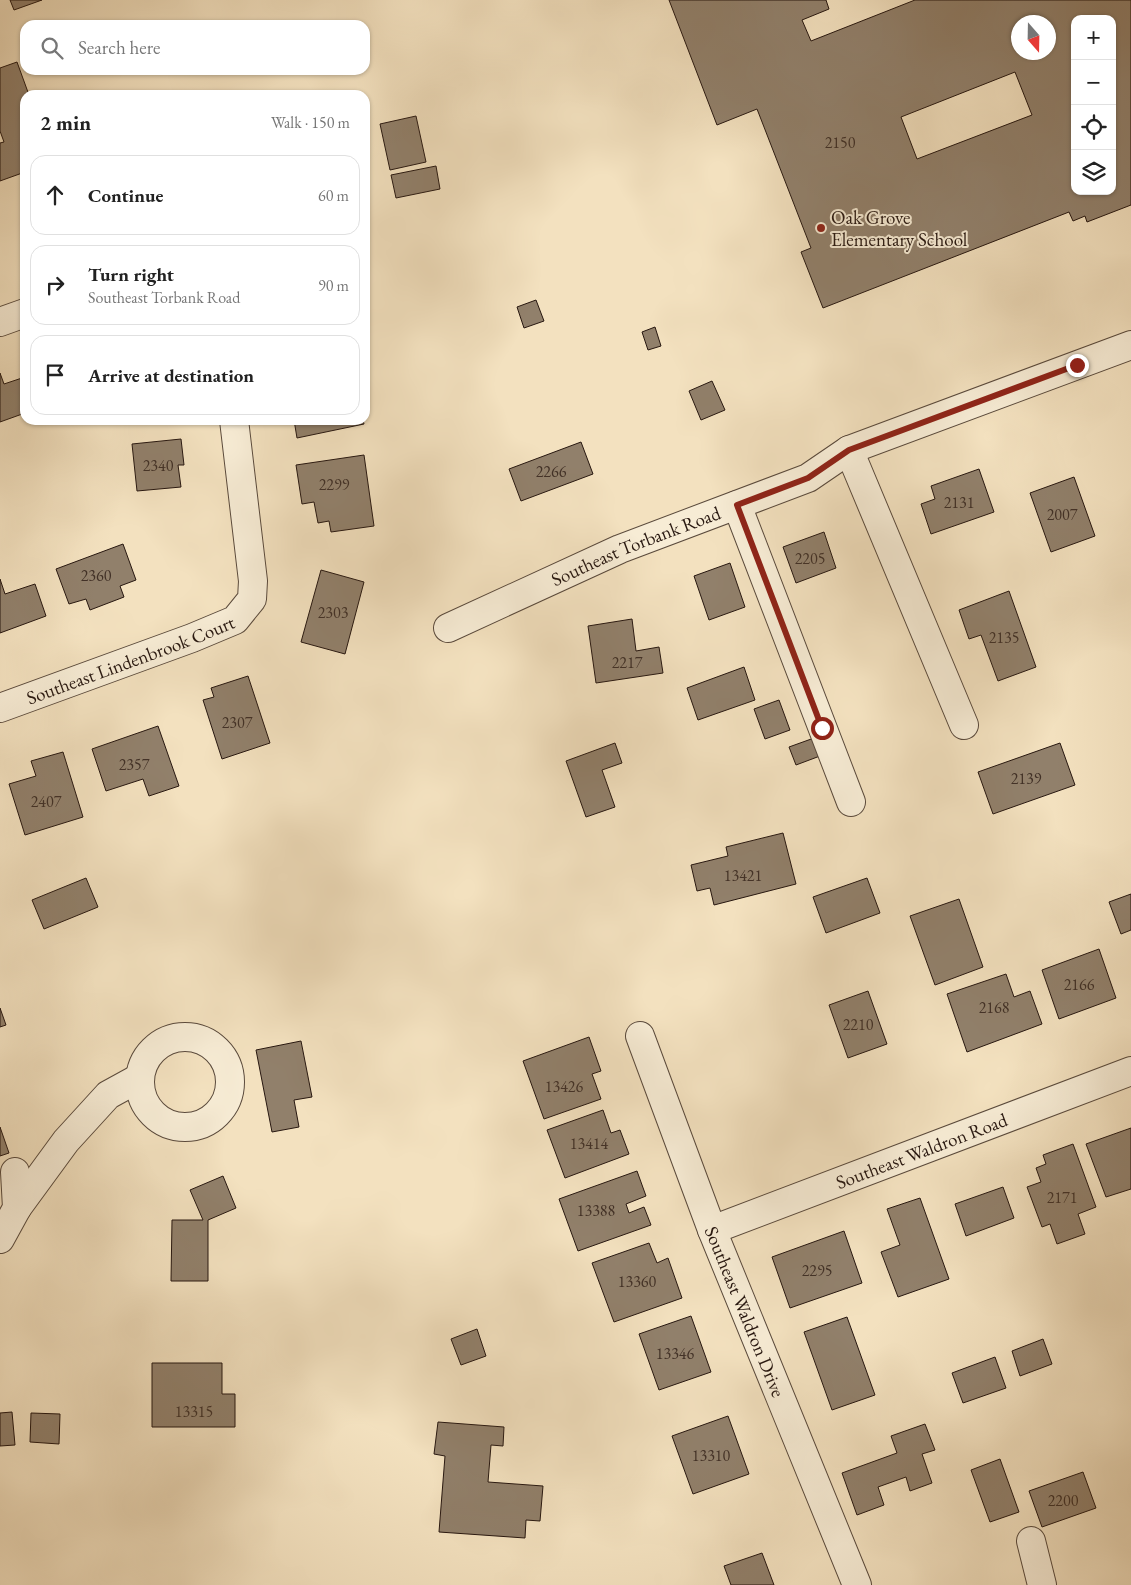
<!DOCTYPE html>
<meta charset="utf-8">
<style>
:root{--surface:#fff;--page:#f2f2f2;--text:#222;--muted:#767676;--line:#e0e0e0}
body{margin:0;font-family:"EB Garamond",serif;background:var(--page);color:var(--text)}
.controls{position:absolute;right:15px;top:15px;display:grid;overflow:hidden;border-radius:10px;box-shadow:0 1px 4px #0004}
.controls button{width:45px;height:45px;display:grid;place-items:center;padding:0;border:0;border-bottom:1px solid var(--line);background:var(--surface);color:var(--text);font:25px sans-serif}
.compass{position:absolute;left:1011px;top:15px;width:45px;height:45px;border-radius:50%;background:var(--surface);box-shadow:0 1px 4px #0004;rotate:160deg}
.stop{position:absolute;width:15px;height:15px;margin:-11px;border:4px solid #8f2418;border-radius:50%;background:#fff}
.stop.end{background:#8f2418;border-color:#fff;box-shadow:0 1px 5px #0008}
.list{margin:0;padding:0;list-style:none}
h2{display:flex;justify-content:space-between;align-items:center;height:65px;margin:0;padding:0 20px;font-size:21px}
h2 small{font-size:16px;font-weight:400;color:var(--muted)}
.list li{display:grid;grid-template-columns:32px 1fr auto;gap:15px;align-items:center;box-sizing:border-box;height:80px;margin:0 10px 10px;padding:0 10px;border:1px solid var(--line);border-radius:15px}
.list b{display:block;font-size:19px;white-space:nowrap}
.list p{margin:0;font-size:16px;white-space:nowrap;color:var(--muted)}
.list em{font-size:16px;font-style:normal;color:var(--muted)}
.icon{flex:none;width:28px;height:28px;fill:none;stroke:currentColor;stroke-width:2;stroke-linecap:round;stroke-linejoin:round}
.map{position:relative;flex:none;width:1131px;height:1585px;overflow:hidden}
.search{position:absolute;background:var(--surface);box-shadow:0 1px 4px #0004;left:20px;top:20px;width:350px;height:55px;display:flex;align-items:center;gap:12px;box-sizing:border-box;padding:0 18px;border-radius:15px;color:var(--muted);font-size:19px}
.panel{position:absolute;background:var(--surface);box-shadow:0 1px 4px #0004;left:20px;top:90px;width:350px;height:335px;border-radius:15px}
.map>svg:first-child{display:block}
</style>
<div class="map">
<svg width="1131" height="1585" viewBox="0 0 1131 1585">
<rect width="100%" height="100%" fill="#f3e1bf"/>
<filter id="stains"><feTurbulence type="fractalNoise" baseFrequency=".004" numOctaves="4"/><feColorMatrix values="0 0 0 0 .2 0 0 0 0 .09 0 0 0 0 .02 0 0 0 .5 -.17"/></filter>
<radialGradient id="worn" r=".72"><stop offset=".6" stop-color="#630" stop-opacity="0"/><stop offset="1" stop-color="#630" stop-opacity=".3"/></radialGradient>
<path fill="#91806b" stroke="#271710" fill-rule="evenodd" d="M10,0H42L14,10Z
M669,0H826L829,9L802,20L811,41L915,0H1131V205L1087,222L1085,216L1073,221L1069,212L823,308L801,252L811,248L757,109L717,125ZM1075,19H1112V191H1075ZM1018,22H1048V52H1018ZM1015,72L1032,115L917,159L901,117Z
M17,62L29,95H25V172L0,181V143L4,142L0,131V68Z
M416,116L426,162L390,170L380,124Z
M436,166L440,189L396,198L391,175Z
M536,300L544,321L524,328L517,307Z
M655,327L661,346L648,350L642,332Z
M0,373L4,384L25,377V413L0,422Z
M712,381L725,410L701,420L689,391Z
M294,420H363L364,424L297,438Z
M181,439L184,465H178L181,487L137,491L132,444Z
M581,442L593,474L521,501L509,469Z
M364,455L374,526L331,532L329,521L318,523L314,502L302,504L296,465Z
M979,469L994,512L931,534L921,504L935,499L931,486Z
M1074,477L1095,536L1051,552L1030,493Z
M824,532L836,568L796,583L783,547Z
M123,544L136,580L120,586L124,597L90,610L86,599L69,604L56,569Z
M730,563L745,607L709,620L694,576Z
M321,570L364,582L345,654L301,642Z
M0,579L5,594L35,584L46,616L0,633Z
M1009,591L1036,667L998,681L981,635L969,639L959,610Z
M632,619L636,651L659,647L663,673L596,683L588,626Z
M744,667L755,700L698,720L687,688Z
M248,676L270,743L222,759L203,700L214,697L211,688Z
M779,700L790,730L765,739L754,709Z
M158,726L179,786L149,796L143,779L106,791L92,749Z
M814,738L820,756L796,765L789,747Z
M615,743L622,763L602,770L615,807L586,817L566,761Z
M1060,743L1075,785L993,814L978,772Z
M63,752L83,817L25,835L9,784L36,776L31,761Z
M783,833L796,884L714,905L710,888L697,891L691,865L728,856L726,847Z
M86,878L98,907L44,929L32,900Z
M867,878L880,913L826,933L813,897Z
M1131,894V930L1121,934L1109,902Z
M959,899L983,967L935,985L910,916Z
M1099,949L1116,998L1059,1019L1042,970Z
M1006,974L1014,997L1030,991L1042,1024L967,1052L947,994Z
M868,991L887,1044L848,1058L829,1005Z
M0,1008L6,1025L0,1027Z
M589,1037L601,1071L592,1074L601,1099L544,1119L523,1061Z
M301,1041L312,1097L294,1100L299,1127L272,1132L256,1050Z
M603,1110L611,1133L620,1130L629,1154L565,1178L547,1130Z
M0,1127L9,1153L0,1156Z
M1131,1128V1189L1106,1197L1086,1144Z
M1073,1144L1096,1207L1078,1214L1085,1234L1057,1244L1050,1224L1042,1227L1027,1187L1041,1182L1036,1168L1046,1164L1043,1155Z
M637,1171L646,1196L626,1204L629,1213L644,1207L651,1225L578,1251L559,1199Z
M223,1176L236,1208L208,1220V1281H171L172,1220H203L190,1190Z
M1003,1187L1014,1218L966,1236L955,1204Z
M920,1198L949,1279L898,1297L881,1252L900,1245L887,1209Z
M844,1231L862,1283L790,1308L772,1257Z
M649,1243L657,1263L668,1258L682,1298L614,1322L592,1263Z
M691,1316L711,1372L659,1390L639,1334Z
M847,1317L875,1395L832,1410L804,1332Z
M477,1329L486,1356L461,1365L451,1339Z
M1043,1339L1052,1364L1020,1376L1012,1351Z
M995,1357L1006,1388L963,1403L952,1373Z
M152,1363H222V1394H235V1427H152Z
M12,1412L15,1445L0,1446V1413Z
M31,1413L60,1414L59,1444L30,1442Z
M728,1416L749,1474L693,1494L672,1436Z
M438,1422L504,1427L503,1446L491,1445L488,1482L543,1486L540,1521L526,1520L525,1538L439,1532L445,1456L434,1454Z
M925,1424L935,1450L922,1454L932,1483L910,1491L906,1477L878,1487L884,1505L857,1515L842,1473L897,1453L891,1436Z
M1000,1459L1019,1512L990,1522L971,1470Z
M1083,1472L1096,1508L1042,1527L1029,1491Z
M762,1553L774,1585H731L724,1566Z"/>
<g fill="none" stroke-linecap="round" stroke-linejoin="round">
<g stroke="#5a4a3c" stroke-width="30">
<g id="minor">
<path d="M0,322L25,313"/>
<path d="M849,450L964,725"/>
<path d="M737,505L851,802"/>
<path id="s1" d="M448,628L620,549L808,478L849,450L1131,345"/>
<path id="s2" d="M0,708L192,638L235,620L252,599L253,581L234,420"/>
<path id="s3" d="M640,1036L712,1230L857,1585"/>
<circle cx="185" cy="1082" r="45"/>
<path d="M17,1208L66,1141L108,1095L139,1078"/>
<path id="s4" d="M712,1230L1131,1071"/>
<path d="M0,1239L17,1208L15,1172"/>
<path d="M1031,1541L1042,1585"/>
</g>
</g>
<use href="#minor" stroke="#f7ecd5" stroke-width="28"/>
</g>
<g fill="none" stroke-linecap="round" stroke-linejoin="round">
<path stroke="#8f2418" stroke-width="6" d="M822,728L737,505L808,478L849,450L1077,365"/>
</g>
<circle fill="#8f2418" stroke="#f7ecd5" stroke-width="2" cx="821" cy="228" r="5"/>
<g text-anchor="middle" stroke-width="4" stroke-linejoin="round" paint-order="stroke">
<g font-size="16" fill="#423127">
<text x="840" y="148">2150</text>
<text x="158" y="471">2340</text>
<text x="551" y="477">2266</text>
<text x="334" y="490">2299</text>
<text x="959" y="508">2131</text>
<text x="1062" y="520">2007</text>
<text x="810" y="564">2205</text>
<text x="96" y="581">2360</text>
<text x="333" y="618">2303</text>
<text x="1004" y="643">2135</text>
<text x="627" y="668">2217</text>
<text x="237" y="728">2307</text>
<text x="134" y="770">2357</text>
<text x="1026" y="784">2139</text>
<text x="46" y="807">2407</text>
<text x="743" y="881">13421</text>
<text x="1079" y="990">2166</text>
<text x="994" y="1013">2168</text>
<text x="858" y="1030">2210</text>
<text x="564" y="1092">13426</text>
<text x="589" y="1149">13414</text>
<text x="1062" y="1203">2171</text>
<text x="596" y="1216">13388</text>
<text x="817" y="1276">2295</text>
<text x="637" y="1287">13360</text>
<text x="675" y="1359">13346</text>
<text x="194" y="1417">13315</text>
<text x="711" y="1461">13310</text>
<text x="1063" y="1506">2200</text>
</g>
<g font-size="19" fill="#271710" stroke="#f7ecd5" text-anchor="start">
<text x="831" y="224">Oak Grove<tspan x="831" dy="22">Elementary School</tspan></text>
</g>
<g font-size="19" fill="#271710" stroke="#f7ecd5">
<text dy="7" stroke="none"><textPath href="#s1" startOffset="205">Southeast Torbank Road</textPath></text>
<text dy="7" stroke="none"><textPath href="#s2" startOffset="139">Southeast Lindenbrook Court</textPath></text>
<text dy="7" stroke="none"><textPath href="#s4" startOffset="224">Southeast Waldron Road</textPath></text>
<text dy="7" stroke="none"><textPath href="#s3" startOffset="295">Southeast Waldron Drive</textPath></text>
</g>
</g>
<rect width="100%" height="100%" filter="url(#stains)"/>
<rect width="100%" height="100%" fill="url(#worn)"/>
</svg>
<div class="controls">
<button>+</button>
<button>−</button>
<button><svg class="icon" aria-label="locate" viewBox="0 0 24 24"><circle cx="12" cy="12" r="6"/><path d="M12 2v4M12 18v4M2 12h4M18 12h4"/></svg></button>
<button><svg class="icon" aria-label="layers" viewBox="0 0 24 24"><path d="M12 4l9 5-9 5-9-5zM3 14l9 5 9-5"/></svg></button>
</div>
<svg class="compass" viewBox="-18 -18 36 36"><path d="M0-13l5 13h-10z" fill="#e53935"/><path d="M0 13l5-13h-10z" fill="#767676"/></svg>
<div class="stop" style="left:822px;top:728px"></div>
<div class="stop end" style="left:1077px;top:365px"></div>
<div class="search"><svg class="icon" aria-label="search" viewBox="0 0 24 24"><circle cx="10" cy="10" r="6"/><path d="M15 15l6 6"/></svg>Search here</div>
<section class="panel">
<h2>2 min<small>Walk · 150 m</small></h2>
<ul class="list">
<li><svg class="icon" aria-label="ahead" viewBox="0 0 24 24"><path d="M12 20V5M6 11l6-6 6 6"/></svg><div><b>Continue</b></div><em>60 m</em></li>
<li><svg class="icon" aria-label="right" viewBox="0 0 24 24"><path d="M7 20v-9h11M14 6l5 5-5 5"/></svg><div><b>Turn right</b><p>Southeast Torbank Road</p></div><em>90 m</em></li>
<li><svg class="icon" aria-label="arrive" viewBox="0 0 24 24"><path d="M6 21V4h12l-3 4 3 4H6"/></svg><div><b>Arrive at destination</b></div></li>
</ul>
</section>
</div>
